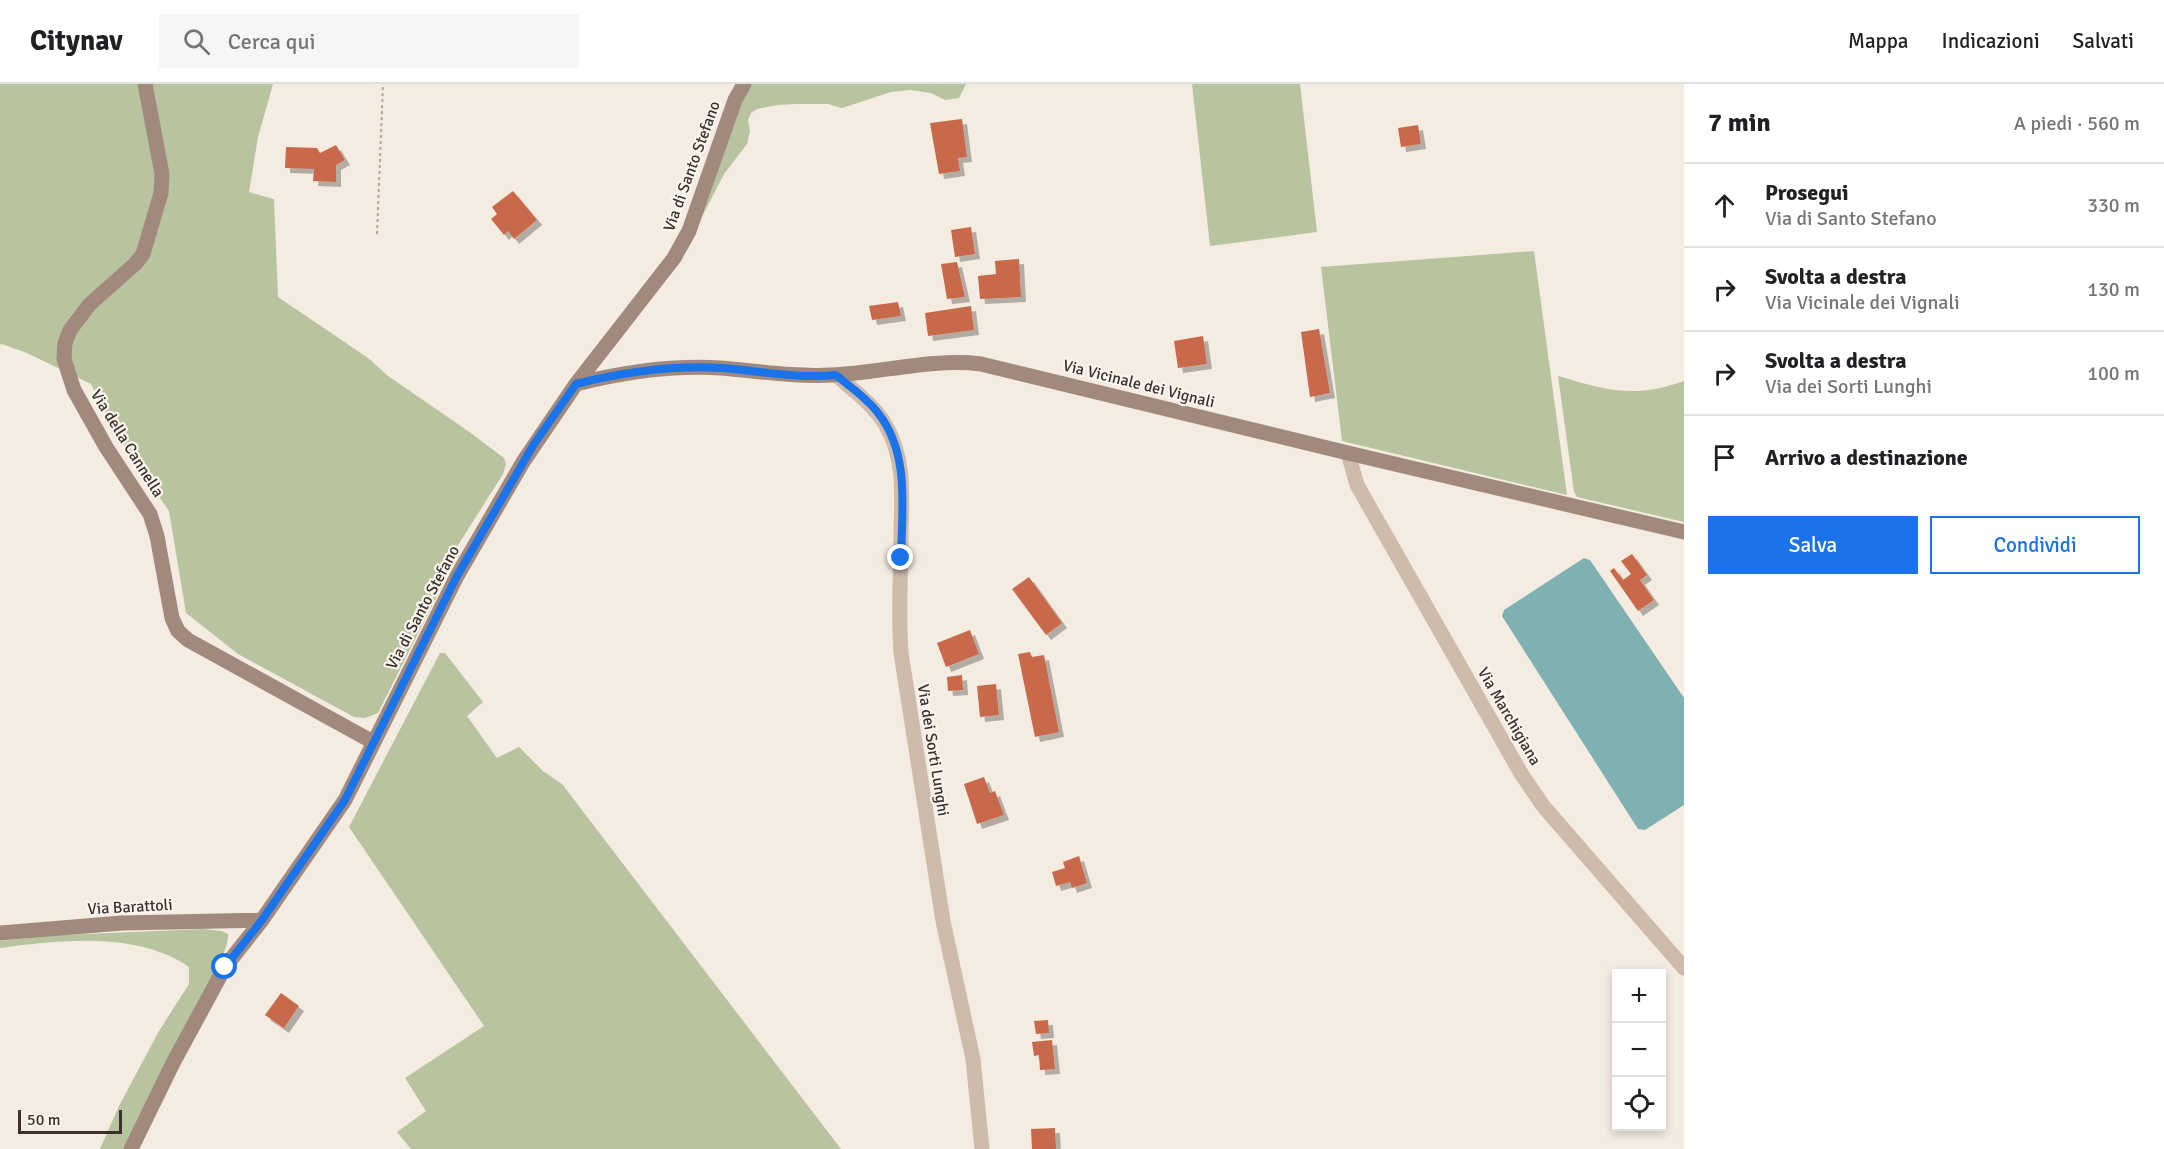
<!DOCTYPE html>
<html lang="it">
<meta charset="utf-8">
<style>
:root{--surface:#fff;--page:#f6f6f6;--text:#202124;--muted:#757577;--line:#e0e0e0;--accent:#1a73e8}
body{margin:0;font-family:Signika,sans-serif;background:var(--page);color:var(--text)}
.controls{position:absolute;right:18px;bottom:18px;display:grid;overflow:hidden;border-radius:0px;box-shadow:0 3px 9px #0003}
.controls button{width:54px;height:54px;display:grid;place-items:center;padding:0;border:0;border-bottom:2px solid var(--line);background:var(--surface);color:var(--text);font:30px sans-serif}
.scale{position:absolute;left:18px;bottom:15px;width:104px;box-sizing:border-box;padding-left:6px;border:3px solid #3b302b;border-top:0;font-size:16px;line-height:21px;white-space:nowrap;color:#3b302b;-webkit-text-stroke:4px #fbf5ee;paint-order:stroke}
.stop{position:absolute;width:18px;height:18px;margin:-14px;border:4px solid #1a73e8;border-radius:50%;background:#fff}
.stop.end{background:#1a73e8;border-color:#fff;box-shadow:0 2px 6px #0008}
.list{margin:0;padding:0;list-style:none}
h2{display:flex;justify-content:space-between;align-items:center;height:78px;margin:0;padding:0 24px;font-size:26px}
h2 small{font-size:20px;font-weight:400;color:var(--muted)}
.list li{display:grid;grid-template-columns:39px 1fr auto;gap:18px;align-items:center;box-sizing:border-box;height:84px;padding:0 24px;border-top:2px solid var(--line)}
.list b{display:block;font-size:22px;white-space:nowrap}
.list p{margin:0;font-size:20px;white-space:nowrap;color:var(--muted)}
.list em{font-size:20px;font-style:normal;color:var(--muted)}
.actions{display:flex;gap:12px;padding:18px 24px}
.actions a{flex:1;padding:14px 0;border:2px solid var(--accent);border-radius:0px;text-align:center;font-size:21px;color:var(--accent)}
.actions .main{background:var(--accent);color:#fff}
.icon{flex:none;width:33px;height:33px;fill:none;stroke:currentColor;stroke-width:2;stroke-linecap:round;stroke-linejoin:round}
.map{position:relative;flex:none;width:1684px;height:1065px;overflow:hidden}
header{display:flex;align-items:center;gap:36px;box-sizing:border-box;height:84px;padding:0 30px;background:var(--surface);border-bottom:2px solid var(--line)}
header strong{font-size:28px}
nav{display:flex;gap:33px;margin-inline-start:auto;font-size:21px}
.search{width:420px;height:54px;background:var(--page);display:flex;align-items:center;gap:15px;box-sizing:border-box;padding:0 21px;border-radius:0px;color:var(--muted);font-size:22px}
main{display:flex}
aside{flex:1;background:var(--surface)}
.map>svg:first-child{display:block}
</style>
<header>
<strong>Citynav</strong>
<div class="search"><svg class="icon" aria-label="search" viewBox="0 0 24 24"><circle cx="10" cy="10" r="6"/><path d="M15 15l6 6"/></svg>Cerca qui</div>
<nav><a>Mappa</a><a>Indicazioni</a><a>Salvati</a></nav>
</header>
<main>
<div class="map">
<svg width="1684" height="1065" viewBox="0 0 1684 1065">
<defs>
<filter id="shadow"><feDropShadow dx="5" dy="5" stdDeviation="0" flood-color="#0004"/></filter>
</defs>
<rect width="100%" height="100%" fill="#f4ebe1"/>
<path fill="#b8c4a0" d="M0,0H273L258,53L249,108L274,115L278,213L368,274L388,292L468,347L504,374L506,380L503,390L455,466L449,488L378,629L365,634L354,633L238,570L186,529L169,427L118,353L91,300L27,269L2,260L0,261Z
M751,0H966L959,14L945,16L931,9L910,6L891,8L842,24L828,20H797L777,21L757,25L751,29L748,36L750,47L747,60L724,90L702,133L734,38L745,9Z
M1192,0H1300L1317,148L1210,162Z
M1534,167L1567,411L1342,357L1321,183Z
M1558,292C1606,306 1634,315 1684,297V438L1577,413L1574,408Z
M440,569H445L483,618L467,632L497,674L519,663L543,687L562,700L841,1065H411L397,1048L426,1027L405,994L484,942L349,743Z
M204,845L222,847L228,850C231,870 180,951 168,974C152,1004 138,1035 123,1065H100L119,1022L159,947L189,900V883C137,847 60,856 0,864V857L61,851Z"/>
<path fill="#7fb0b2" d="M1584,474L1590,476L1684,614V721L1645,746L1638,745L1502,532L1504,526Z"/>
<path fill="#c8694b" filter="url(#shadow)" d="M962,35L967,73L958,74L960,87L939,90L930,39Z
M1418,41L1421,60L1401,63L1398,44Z
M336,61L345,76L336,81V98L313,97L314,85L285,84L286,63L317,64L320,69Z
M513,107L537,136L514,155L508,147L504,151L491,135L497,130L492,123Z
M971,143L975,170L955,173L951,146Z
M1019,175L1021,213L980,215L978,192L996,190L995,177Z
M957,178L965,213L947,215L941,180Z
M898,218L901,232L872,236L869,222Z
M971,222L974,246L928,252L925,229Z
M1319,245L1330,309L1310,313L1301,248Z
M1203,252L1207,280L1178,284L1174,257Z
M1632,470L1647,491L1640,496L1654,516L1638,527L1610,487L1614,484L1623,496L1631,490L1621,477Z
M1029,493L1062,539L1046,551L1012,505Z
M970,546L979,570L946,583L937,559Z
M1030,568L1032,573L1044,571L1059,648L1035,653L1018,570Z
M962,591L963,606L948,607L947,593Z
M996,600L999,631L980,633L977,602Z
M984,693L990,709L995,707L1004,731L977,740L964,700Z
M1079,772L1087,799L1072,804L1070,798L1056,802L1052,788L1065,784L1063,778Z
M281,909L299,922L284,944L265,931Z
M1048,936L1049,949L1036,950L1034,937Z
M1052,956L1055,985L1040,986L1039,971L1034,972L1032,958Z
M1055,1044L1056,1065H1032L1031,1045Z"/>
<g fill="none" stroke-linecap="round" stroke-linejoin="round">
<path stroke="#b9a596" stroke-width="2" stroke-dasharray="3 3" stroke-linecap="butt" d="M377,150L383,0"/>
<path stroke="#cdbbac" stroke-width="15" d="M836,291C853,306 873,320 885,340C905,373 902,411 901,448C901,489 898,528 901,569L943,837L973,975L982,1065
M1348,369L1357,401L1522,691L1544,723L1684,884"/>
<path stroke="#a18a7d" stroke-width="15" d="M145,0L162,90L161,109L143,170L135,180L90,220L70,246L65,259L64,275L74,306L106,363L150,430L157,452L172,534L178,547L188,556L373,658
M576,300C624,288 672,281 721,284C758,287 794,293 831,291C881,289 931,274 981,280L1348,369L1684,448
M0,849L122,839L262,836
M131,1065L173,979L225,883L262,836L345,716L457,492L523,378L576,300L674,174L689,147L735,16L744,0"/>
</g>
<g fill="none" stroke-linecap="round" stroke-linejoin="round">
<path stroke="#1a73e8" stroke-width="8" d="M225,883L262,836L345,716L457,492L534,360L576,300C624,288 672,281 722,284C760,287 798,295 836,291C850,303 867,314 878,329C910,369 902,425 901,474"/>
</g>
<g text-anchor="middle" stroke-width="4.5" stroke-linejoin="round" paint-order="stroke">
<g font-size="16" fill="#3b302b" stroke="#fbf5ee">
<text transform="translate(691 82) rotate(-70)" y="6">Via di Santo Stefano</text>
<text transform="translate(1139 299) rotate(14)" y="6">Via Vicinale dei Vignali</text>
<text transform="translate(128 359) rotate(58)" y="6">Via della Cannella</text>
<text transform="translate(422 523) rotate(-62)" y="6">Via di Santo Stefano</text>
<text transform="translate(1510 632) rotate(60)" y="6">Via Marchigiana</text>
<text transform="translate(934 666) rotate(81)" y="6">Via dei Sorti Lunghi</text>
<text transform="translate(130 822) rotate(-3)" y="6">Via Barattoli</text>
</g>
</g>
</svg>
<div class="controls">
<button>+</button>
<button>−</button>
<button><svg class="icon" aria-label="locate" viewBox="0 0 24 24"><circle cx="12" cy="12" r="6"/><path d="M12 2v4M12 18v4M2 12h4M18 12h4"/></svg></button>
</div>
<div class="scale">50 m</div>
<div class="stop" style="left:225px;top:883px"></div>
<div class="stop end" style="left:901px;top:474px"></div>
</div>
<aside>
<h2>7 min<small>A piedi · 560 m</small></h2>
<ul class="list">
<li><svg class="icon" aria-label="ahead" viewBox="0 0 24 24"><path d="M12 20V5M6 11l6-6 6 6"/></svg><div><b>Prosegui</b><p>Via di Santo Stefano</p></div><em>330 m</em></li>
<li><svg class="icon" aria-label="right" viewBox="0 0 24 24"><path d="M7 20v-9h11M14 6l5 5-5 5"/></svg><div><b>Svolta a destra</b><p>Via Vicinale dei Vignali</p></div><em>130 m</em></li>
<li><svg class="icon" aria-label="right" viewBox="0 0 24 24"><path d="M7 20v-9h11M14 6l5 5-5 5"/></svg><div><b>Svolta a destra</b><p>Via dei Sorti Lunghi</p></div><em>100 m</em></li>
<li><svg class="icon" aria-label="arrive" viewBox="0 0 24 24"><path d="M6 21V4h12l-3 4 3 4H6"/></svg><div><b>Arrivo a destinazione</b></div></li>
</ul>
<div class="actions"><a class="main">Salva</a><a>Condividi</a></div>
</aside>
</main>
